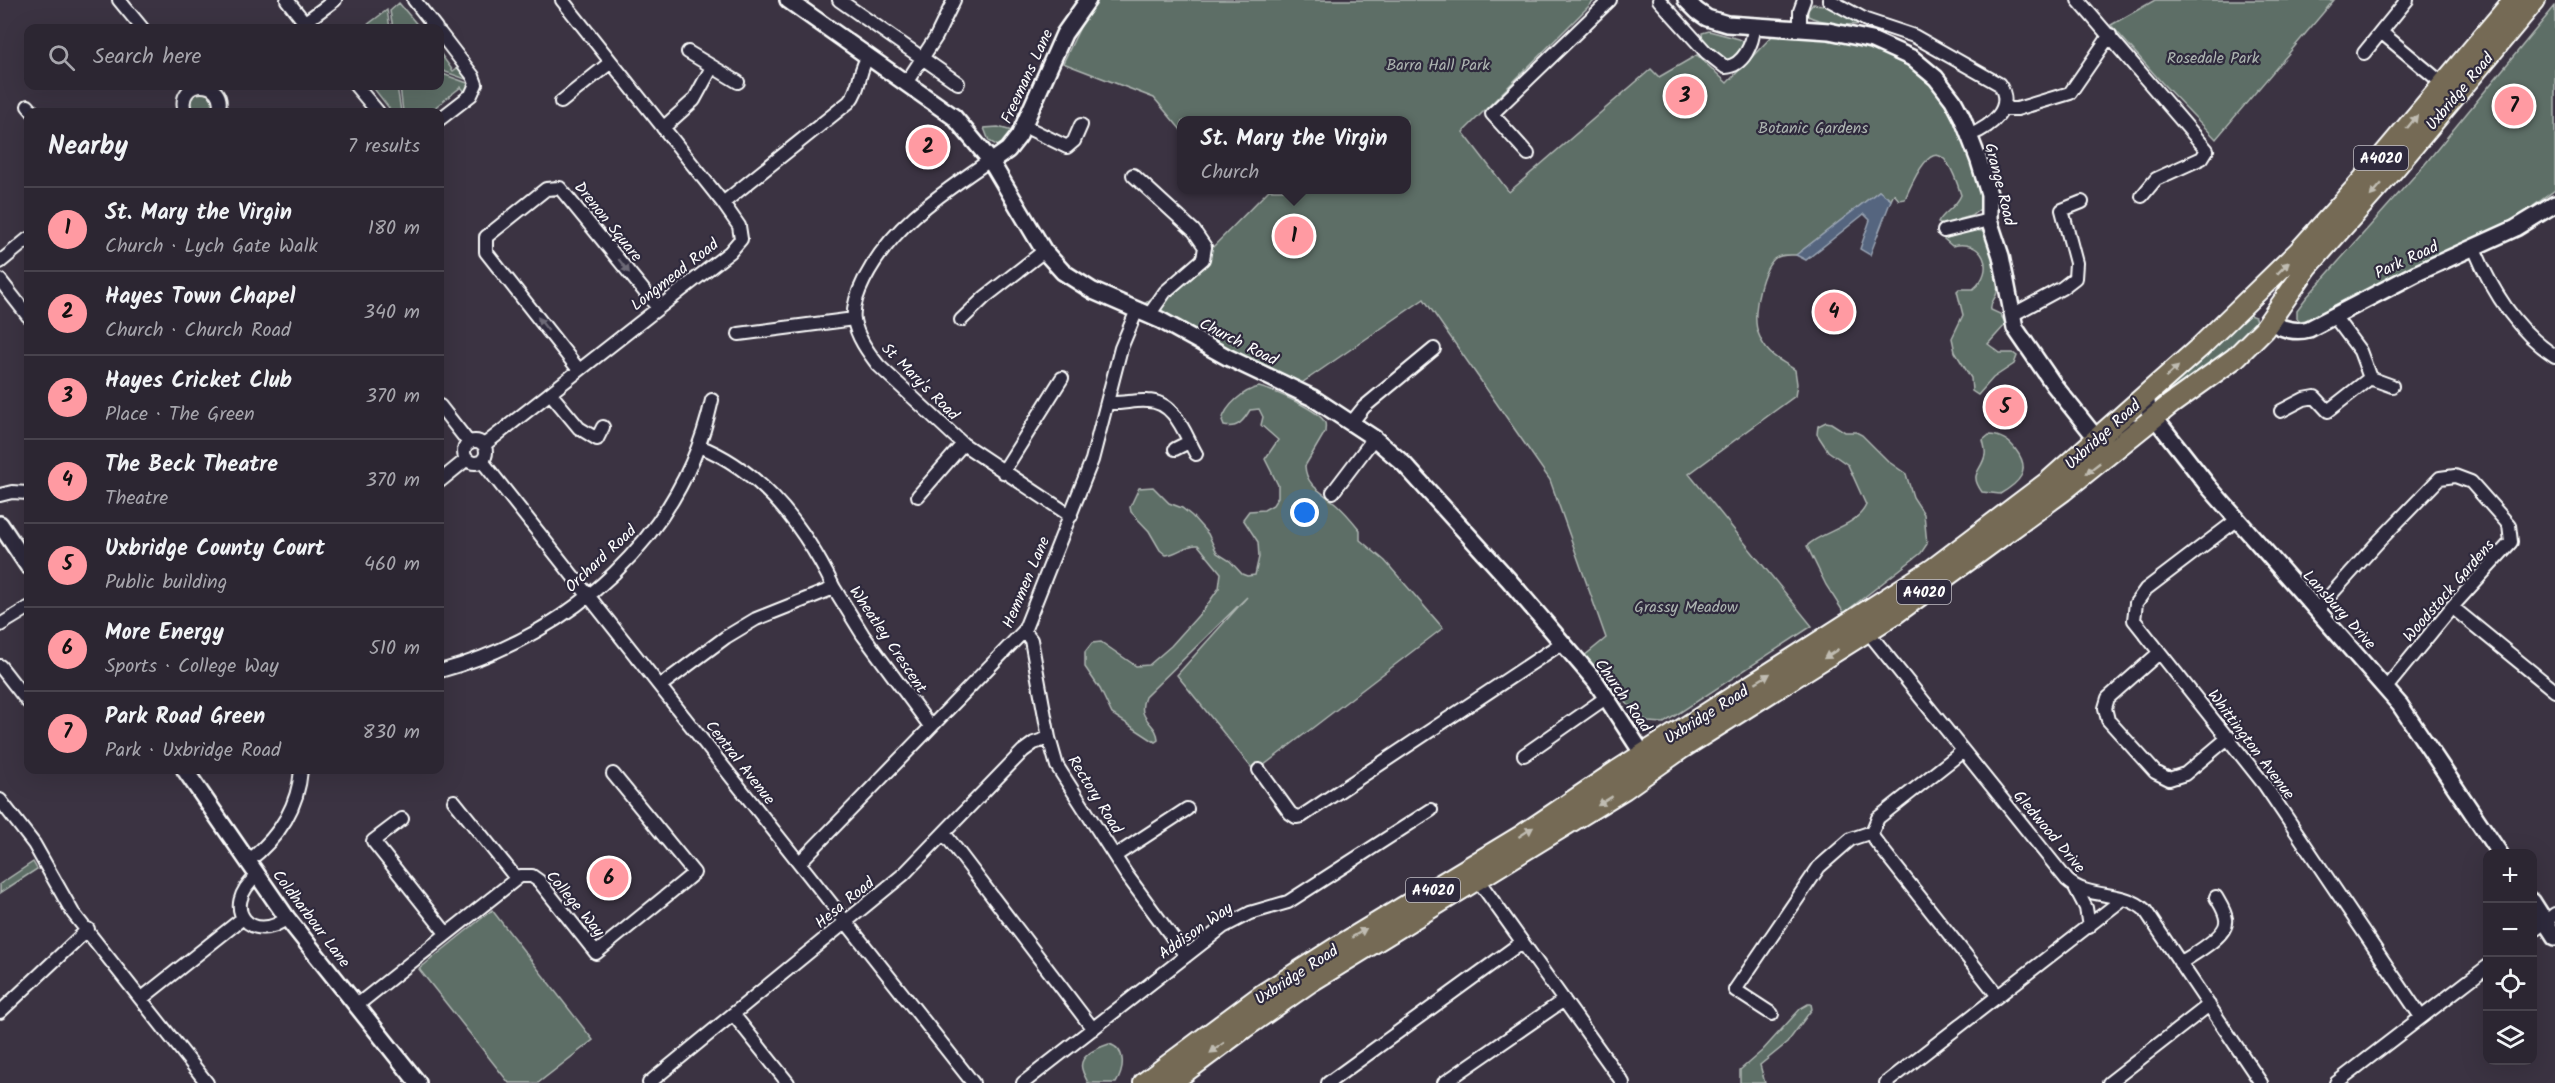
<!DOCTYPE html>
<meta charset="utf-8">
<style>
:root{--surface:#2c2632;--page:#38323e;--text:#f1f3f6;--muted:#a6a5ac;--line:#48434d;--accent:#ff9aa2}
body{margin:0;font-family:Kalam,sans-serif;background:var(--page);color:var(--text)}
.controls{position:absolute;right:18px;bottom:18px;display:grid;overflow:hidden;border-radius:12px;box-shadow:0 6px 24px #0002}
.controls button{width:54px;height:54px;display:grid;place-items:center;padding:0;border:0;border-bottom:2px solid var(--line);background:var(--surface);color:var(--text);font:30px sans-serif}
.you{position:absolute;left:1305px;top:513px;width:21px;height:21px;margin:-15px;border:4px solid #fff;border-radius:50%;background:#1a73e8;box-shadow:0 0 0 9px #1a73e833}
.badge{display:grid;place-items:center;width:39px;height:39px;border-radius:50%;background:var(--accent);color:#111;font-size:20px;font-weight:700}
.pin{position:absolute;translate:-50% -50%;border:3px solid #fff;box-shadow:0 2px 6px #0006}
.popup{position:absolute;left:1177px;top:116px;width:234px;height:78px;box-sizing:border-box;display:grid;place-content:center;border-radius:12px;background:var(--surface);filter:drop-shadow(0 2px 4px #0005);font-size:20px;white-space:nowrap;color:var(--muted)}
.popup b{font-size:22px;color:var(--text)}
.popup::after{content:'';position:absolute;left:50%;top:100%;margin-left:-12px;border:12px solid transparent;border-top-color:var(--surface)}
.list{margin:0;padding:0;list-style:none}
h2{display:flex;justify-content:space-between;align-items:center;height:78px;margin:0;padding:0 24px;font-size:26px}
h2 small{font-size:20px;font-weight:400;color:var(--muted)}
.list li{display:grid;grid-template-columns:39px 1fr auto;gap:18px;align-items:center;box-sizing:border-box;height:84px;padding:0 24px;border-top:2px solid var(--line)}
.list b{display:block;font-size:22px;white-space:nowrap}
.list p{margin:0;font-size:20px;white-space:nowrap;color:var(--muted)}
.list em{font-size:20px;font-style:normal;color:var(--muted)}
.icon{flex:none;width:33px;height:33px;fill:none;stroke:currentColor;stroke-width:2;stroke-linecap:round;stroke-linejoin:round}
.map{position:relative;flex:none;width:2555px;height:1083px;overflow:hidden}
.search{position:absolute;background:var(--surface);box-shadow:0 6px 24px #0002;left:24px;top:24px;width:420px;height:66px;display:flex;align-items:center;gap:15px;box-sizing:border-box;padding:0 21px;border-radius:12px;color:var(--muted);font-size:22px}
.panel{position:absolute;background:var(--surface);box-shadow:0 6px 24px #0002;left:24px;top:108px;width:420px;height:666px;border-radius:12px}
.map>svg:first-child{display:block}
</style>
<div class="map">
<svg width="2555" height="1083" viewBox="0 0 2555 1083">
<rect width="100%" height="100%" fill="#3b3342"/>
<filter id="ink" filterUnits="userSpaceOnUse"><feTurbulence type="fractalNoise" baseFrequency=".0167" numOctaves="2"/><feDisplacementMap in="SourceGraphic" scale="12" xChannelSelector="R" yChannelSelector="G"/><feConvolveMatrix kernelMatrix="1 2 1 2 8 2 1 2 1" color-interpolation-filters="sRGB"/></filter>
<g filter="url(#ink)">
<path fill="#5d6e66" stroke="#aeb6b2" stroke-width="1.5" d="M1093,0H1595L1463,132L1509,192L1651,69L1659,77L1697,55L1727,83L1775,33C1831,37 1893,38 1931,84C1938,92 1944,102 1949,111C1955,121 1955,131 1964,138C1970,158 1986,188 1980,209L1971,216L1942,225L1938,223C1942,213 1956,208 1961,195C1942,132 1925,152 1905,199L1899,200L1894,194L1891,200L1879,191L1796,255C1789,255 1780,254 1774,259C1760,273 1751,318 1759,335C1767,356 1778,358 1795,370L1797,384L1795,396L1689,474L1812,626L1664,723L1648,722L1578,661L1606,638L1550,480L1424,299L1293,389L1137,310L1206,254L1269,190H1406V121H1182L1181,130L1154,98L1063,63Z
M2155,0H2334L2216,139L2163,84L2111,25Z
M399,3L420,28H393L390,11Z
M1813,4L1825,5L1862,23C1852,28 1817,21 1808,16V10Z
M2555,6V190L2513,221L2499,228L2407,269L2313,319L2300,321L2297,318V310L2306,298L2425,164Z
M387,10L390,28H363Z
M1709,31L1739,39L1743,41V46L1731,59L1725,60L1703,41L1702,33Z
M440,53L453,71L460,66L471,81L440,70Z
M440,73L470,84L466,93L461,87L429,112H403L400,86H440Z
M372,86H397L401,112H392Z
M197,93C210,91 218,100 211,112H192L190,100Z
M998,127L1012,131L1003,144L998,146L989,141L984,128Z
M1971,230L1982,231C1994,243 2000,275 1997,292C1996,300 1989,301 1991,310L2000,314L2006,324L1988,344L2000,353H2013L2017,356L2014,364L1993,378L1978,395L1972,391L1971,378L1955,352L1952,338L1963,315L1957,291L1959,289H1973C1997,270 1983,238 1952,246L1944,239Z
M2249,315L2255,317L2256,324L2234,348L2157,406L2151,402Z
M1259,387C1272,390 1320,410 1325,423C1326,426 1325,429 1325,432L1305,466C1306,485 1320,491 1334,502C1344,510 1352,520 1360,530V540L1385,561L1443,628L1255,772L1177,675L1247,597L1145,697C1135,721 1158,722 1158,740L1155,742L1112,714L1100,689L1085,667V652L1092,643L1101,642L1136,666L1149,665L1171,646L1205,608L1219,588L1221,573L1198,545C1186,544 1178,554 1166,555L1160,550L1149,531L1131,512L1130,507L1139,488L1153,487L1169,503L1182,508L1192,516L1208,534L1217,553L1230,561L1242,574L1247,576L1255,575L1259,557L1258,542L1243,519L1249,511L1264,510L1273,505L1278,497V485L1265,459L1278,440L1261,425L1263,417L1259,409L1250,410C1244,420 1238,429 1224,426L1222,421C1225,406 1244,390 1259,387Z
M1826,422L1831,423L1845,432H1856L1862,435L1889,462L1906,474L1913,497L1924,514L1927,544L1921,553L1844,613L1826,585L1807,546C1819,532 1857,527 1866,505L1848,465L1828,451L1817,434L1818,426Z
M1989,435C2000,435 2010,441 2016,450C2032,471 2019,483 2000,494L1982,492C1968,473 1982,471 1985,455C1986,450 1984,445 1983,440Z
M33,862L37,869L0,893V884Z
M492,910L593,1040L538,1083H509L419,969Z
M1808,1004H1811L1812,1009L1787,1043L1760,1065L1765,1083H1740V1070L1762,1051L1801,1008Z
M1109,1044C1127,1049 1124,1070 1116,1083H1088C1086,1078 1083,1074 1082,1069C1078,1055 1100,1047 1109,1044Z"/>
<path fill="#54657f" stroke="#98a3b2" stroke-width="1.5" d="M1879,191L1891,200L1870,255L1860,249L1870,220L1864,214L1806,260L1796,255Z"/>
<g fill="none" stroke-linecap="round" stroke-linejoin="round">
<g stroke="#fff" stroke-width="16">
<path id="minor" d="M119,0L142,28
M287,0L309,28
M414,0L436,28
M839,0L958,83
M1659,0L1706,52L1725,67C1744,66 1753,43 1754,27
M1829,0L1866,20L1914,36L1999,84C2016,108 1990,127 1970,135
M2078,0L2207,150L2202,158L2156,179L2142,196
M2407,0L2381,32L2443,84
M297,28L335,0
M1800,29V11L1804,0
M440,33L473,76L476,84L471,95L440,119
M688,52L738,82
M2364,53L2381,32
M906,83L936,37L954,0
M356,86L378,112
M561,102L611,62
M28,106L33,112
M2003,109H2017L2070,93L2110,35
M185,112C174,77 230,78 218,112
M1024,126L1067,147L1074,141L1081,125
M663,128L694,100L712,67
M1528,154L1492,114L1610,0
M990,160C941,194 892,225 864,280C858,292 852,307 854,320C857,337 868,352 878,365L963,444L1071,516
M1133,175L1194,231L1205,247L1203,259L1165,292L1149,315
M723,203L849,102C861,88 858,71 868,57
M1944,231L1989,220
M2474,248C2491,289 2516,331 2555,356
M0,262L28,239
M0,280L28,316
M2014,314L2062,288L2075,278L2076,263L2062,210L2082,202
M2334,316L2360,351L2370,378L2392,386
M961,320L985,297L1044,251
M739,334L854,319
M579,370L486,252V237L546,189L560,188L658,308
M550,393L579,428L597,439L603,427
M1108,403C1122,404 1134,400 1147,401C1175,401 1184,433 1196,454
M440,406L469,443
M2281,411L2304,399L2315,397L2328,411L2370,378
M1352,422L1364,407L1434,349
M464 452a11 11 0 1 1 22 0a11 11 0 1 1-22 0Z
M484,445L730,252L741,239L739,226L723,203L562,0
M699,446C763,471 805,528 834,588
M1175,449L1189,442
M482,461L973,1083
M1003,472L1062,378
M440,481L467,459
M1333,492L1374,438
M0,495L12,492L28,493
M918,496L963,444
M2238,519L2146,589L2136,603L2134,620L2264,784L2421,1017
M2452,607L2555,691
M2317,610L2379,541L2440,478L2455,476L2471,482L2509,525L2511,542L2452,607L2386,688
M0,625L28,608
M1024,631L1031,640L1049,738L1057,766L1126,874L1186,956
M1868,632L2067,880C2088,900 2124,890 2145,910L2261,1083
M2159,653L2108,698L2105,708L2108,720L2155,772L2169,779L2185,774L2229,737
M0,666L28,702
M440,671C572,635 682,536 712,400
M660,686L726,637L756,619L834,588L863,635L930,726
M1963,751L1878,818L1872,832L1874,839L1998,996
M1524,755L1607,697
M1259,770L1290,813L1296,817L1302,816L1562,643
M0,800L34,844L73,913L207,1083
M454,801L516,878
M402,819L373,841L446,933
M944,833L1093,1029
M1115,856L1187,809
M247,862C277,839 298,808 301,770
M800,862L1024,631L1092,460L1121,348L1137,310
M257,876C218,909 253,945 287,918
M1478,880L1623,1083
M2075,887L2086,908L2089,927
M2532,932L2555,914
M2180,963C2192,955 2229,936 2226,919C2225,911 2220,904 2216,897
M141,999L243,918
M356,1006L520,876H532L539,881L596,953L682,883L694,873L613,774
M0,1012L88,929
M733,1014L788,1083
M1772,1014L1735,990L1819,867L1851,839L1872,832
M649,1083L904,874L1023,751L1034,743L1049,738
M1023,1083L1223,927L1250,913L1288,902L1431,810
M1328,1083L1522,942
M1444,1083L1564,1000
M1886,1083L2123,899
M2109,1083L2209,1005
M2336,1083L2488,966"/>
</g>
<g stroke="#fff" stroke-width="20">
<path id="tertiary" d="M788,0L954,117L990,160L1044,251L1063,272L1093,291L1160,320L1227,357L1313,398L1374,438L1404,464L1508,579L1596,682L1648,762
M1686,0L1697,11L1707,18L1727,24L1829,31L1872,40L1912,58L1936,78L1953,100L1962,117L1979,161L1989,194V220L2001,256L2015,328L2054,385L2097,439L2108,438L2134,427
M991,162L1008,150L1019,136L1064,34L1088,0
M2270,322C2283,329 2295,333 2309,329L2417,273L2516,228L2555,204
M2146,395L2148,409L2208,486L2400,705L2500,854
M0,524L28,566
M185,770L287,918L418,1083
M2532,901L2555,937"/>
</g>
<g stroke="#fff" stroke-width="24">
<path id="primary" d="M1144,1083L1262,995L1336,948L1521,836L1617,771L1933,569L2048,482L2199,348L2299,251L2355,189L2514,0
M1170,1083L1244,1028L1310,982L1624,789L1682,748L1896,613L2063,491L2171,404L2235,358L2264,329L2308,266L2394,169L2535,0"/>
</g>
<use href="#minor" stroke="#2f2a3d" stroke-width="12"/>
<use href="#tertiary" stroke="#2f2a3d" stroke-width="15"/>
<use href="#primary" stroke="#746b55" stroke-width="20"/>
</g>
<defs><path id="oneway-solid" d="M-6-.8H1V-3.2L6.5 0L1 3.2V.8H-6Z" transform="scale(1.5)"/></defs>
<g fill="#c0bcb2">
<use href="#oneway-solid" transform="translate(2412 122) rotate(-51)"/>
<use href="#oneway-solid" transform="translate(2376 190) rotate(131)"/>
<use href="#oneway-solid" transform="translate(2283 268) rotate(-45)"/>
<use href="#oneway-solid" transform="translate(2172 372) rotate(-42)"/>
<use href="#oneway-solid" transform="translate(2093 468) rotate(142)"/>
<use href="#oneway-solid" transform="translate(1831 654) rotate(147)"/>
<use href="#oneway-solid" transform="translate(1763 678) rotate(-32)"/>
<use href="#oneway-solid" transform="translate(1605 801) rotate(148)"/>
<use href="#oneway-solid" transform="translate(1526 832) rotate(-33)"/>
<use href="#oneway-solid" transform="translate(1359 933) rotate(-31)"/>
<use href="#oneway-solid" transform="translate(1217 1048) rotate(143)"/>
</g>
<g fill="#6d6a77">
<use href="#oneway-solid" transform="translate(624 266) rotate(52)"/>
<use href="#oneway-solid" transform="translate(543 324) rotate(-128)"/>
</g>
</g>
<g text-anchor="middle" stroke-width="4.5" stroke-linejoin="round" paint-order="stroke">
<g fill="#2f2a3d" stroke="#c1bfc5" stroke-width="1.5">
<rect x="2354" y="146" width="54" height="24" rx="4.5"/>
<rect x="1897" y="580" width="54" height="24" rx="4.5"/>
<rect x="1406" y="878" width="54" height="24" rx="4.5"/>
</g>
<g font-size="15" font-weight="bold" fill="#fff">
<text x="2381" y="163">A4020</text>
<text x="1924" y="597">A4020</text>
<text x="1433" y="895">A4020</text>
</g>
<g font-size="16" fill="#aeb6b2" stroke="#2f2a3d">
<text x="2213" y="63">Rosedale Park</text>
<text x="1438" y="70">Barra Hall Park</text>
<text x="1813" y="133">Botanic Gardens</text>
<text x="1686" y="612">Grassy Meadow</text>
</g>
<g font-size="16" fill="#fff" stroke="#2f2a3d">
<text transform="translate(1026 76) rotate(-65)" y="6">Freemans Lane</text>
<text transform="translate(2459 91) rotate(-50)" y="6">Uxbridge Road</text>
<text transform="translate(2001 184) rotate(76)" y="6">Grange Road</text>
<text transform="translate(609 221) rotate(51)" y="6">Drenon Square</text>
<text transform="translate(2406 259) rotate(-25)" y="6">Park Road</text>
<text transform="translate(674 274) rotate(-38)" y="6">Longmead Road</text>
<text transform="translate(1239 341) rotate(27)" y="6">Church Road</text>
<text transform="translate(921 381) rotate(45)" y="6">St Mary's Road</text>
<text transform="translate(2102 434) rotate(-42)" y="6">Uxbridge Road</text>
<text transform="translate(600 558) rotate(-43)" y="6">Orchard Road</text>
<text transform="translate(1025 582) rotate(-67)" y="6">Hemmen Lane</text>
<text transform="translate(2448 590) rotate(-49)" y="6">Woodstock Gardens</text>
<text transform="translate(2340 609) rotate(48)" y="6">Lansbury Drive</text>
<text transform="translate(889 639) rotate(56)" y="6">Wheatley Crescent</text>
<text transform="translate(1624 695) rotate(55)" y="6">Church Road</text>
<text transform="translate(1706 714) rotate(-32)" y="6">Uxbridge Road</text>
<text transform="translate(2252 744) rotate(53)" y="6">Whittington Avenue</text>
<text transform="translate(741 762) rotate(52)" y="6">Central Avenue</text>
<text transform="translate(1096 794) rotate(58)" y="6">Rectory Road</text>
<text transform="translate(2050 831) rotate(50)" y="6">Gledwood Drive</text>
<text transform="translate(844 902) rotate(-39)" y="6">Hesa Road</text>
<text transform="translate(576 903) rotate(50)" y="6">College Way</text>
<text transform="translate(312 918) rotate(53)" y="6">Coldharbour Lane</text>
<text transform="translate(1195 930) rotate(-35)" y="6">Addison Way</text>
<text transform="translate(1296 974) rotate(-33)" y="6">Uxbridge Road</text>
</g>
</g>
</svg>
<div class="controls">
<button>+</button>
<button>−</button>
<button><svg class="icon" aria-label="locate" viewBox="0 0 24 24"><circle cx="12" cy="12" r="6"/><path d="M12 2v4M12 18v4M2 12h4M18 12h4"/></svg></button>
<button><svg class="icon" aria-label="layers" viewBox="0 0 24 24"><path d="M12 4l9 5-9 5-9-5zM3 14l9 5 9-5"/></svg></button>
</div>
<div class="you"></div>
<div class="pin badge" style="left:1294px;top:236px">1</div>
<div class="popup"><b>St. Mary the Virgin</b>Church</div>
<div class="pin badge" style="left:928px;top:147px">2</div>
<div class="pin badge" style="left:1685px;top:96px">3</div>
<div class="pin badge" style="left:1834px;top:312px">4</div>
<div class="pin badge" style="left:2005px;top:407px">5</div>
<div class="pin badge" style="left:609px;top:878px">6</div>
<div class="pin badge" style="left:2514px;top:106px">7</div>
<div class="search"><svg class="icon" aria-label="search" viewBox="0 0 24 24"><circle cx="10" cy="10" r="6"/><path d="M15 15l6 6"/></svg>Search here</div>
<section class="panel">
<h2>Nearby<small>7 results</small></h2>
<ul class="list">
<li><span class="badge">1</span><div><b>St. Mary the Virgin</b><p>Church · Lych Gate Walk</p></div><em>180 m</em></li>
<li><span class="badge">2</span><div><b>Hayes Town Chapel</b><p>Church · Church Road</p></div><em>340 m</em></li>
<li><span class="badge">3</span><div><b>Hayes Cricket Club</b><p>Place · The Green</p></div><em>370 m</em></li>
<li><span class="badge">4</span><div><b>The Beck Theatre</b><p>Theatre</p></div><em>370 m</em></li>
<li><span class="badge">5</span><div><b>Uxbridge County Court</b><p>Public building</p></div><em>460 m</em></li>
<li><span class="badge">6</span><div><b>More Energy</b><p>Sports · College Way</p></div><em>510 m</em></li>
<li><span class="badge">7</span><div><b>Park Road Green</b><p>Park · Uxbridge Road</p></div><em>830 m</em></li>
</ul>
</section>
</div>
